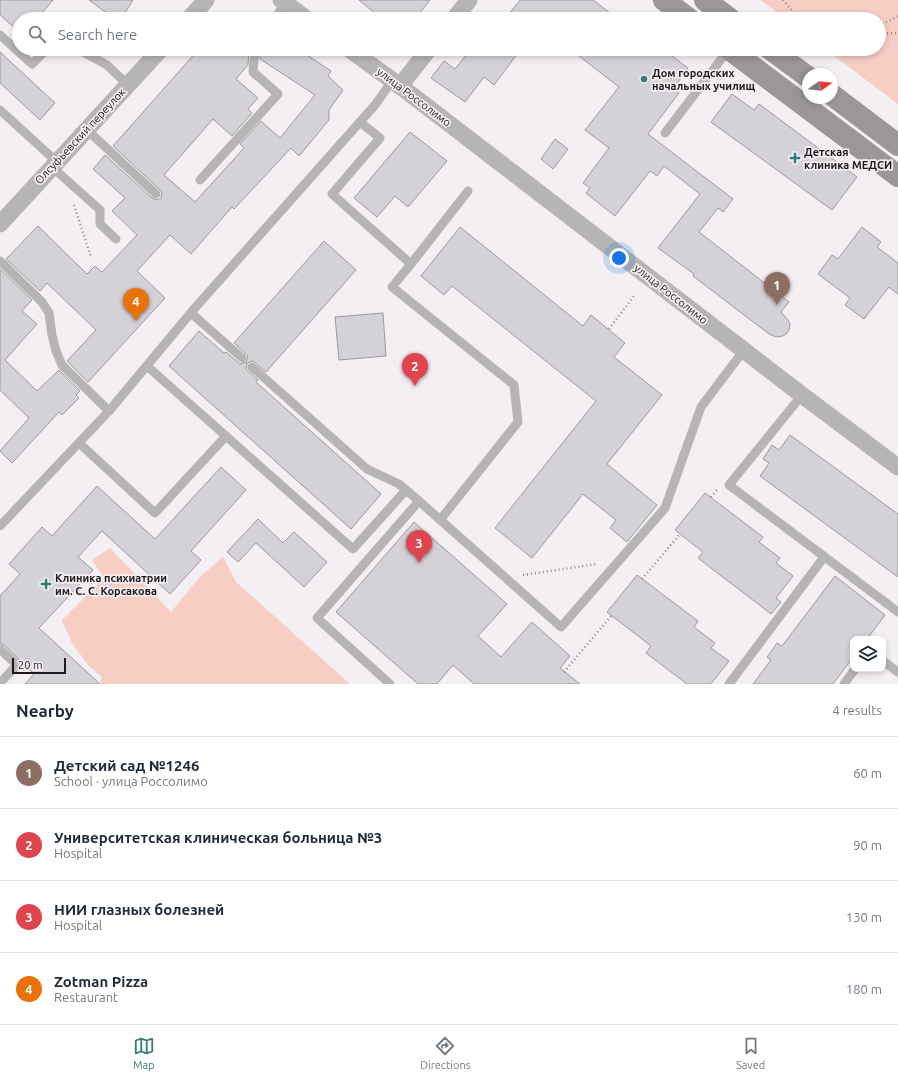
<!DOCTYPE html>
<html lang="en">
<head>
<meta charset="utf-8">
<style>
  :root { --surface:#fff; --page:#f2f2f3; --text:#1f2937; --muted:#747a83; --line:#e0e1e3; --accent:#357d78 }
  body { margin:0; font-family:Ubuntu,sans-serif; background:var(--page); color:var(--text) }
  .controls { position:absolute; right:12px; bottom:12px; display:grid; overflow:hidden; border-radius:8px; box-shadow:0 2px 6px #0003 }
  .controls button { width:36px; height:36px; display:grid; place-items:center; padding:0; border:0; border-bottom:1px solid var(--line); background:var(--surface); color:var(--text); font:20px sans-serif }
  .compass { position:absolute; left:802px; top:68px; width:36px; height:36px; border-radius:50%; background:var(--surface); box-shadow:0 2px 6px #0003; rotate:76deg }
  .scale { position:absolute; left:12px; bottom:10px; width:54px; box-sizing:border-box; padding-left:4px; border:2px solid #1c1a1c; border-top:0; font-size:11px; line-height:14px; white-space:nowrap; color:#1c1a1c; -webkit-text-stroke:3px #f4eff3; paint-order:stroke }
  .you { position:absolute; left:619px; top:258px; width:14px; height:14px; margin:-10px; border:3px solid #fff; border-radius:50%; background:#1a73e8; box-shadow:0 0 0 6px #1a73e833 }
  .badge { display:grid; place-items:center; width:26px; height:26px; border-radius:50%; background:var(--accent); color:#fff; font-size:13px; font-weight:700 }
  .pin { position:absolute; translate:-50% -33px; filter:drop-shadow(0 1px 2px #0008) }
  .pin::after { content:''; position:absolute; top:21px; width:14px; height:12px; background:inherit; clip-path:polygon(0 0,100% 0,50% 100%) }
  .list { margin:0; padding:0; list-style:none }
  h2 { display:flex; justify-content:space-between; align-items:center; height:52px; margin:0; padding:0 16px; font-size:17px }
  h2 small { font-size:13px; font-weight:400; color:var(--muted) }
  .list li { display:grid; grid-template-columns:26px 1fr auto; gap:12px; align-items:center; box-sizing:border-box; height:72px; padding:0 16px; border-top:1px solid var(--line) }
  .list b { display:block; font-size:15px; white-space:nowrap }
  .list p { margin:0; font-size:13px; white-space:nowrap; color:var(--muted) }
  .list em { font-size:13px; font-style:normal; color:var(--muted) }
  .icon { flex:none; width:22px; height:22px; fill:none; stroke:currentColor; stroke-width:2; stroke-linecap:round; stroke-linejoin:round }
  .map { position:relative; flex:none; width:898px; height:684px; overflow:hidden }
  .search { position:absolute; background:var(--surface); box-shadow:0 2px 6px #0003; left:12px; right:12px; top:12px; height:44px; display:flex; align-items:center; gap:10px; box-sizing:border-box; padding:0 14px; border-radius:22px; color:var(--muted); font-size:15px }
  .sheet { height:340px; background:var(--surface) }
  nav { display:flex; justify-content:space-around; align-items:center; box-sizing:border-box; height:56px; border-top:1px solid var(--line); background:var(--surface); font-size:11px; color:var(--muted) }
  nav a { display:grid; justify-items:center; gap:2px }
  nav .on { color:var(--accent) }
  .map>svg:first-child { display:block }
  .green { fill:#f7cdc4 }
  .building { fill:#d4d1d7; stroke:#9c9a9f }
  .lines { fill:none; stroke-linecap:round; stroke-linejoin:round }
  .path { stroke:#8e8a8d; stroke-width:2.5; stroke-dasharray:1 3; stroke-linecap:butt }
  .service { stroke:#b7b4b4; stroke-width:9 }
  .minor { stroke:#b7b4b4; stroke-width:17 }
  .secondary { stroke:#9b9697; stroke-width:22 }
  .poi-dot { fill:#357d78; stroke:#f4eff3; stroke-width:1.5 }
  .labels { text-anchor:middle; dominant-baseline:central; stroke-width:3.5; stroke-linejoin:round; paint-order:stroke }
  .poi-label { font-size:11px; font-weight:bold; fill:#1c1a1c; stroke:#f4eff3; text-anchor:start }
  .street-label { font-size:11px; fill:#1c1a1c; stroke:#f4eff3 }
</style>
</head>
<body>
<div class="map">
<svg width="898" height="684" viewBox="0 0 898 684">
  <rect width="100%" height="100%" fill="#f4eff3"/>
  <!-- green -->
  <g class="green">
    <polygon points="761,0 898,0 898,104 825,49 879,49 879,19 786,19"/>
    <polygon points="110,548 171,612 200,577 223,557 236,582 350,684 100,684 102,677 89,666 72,643 62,620 104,578 92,560"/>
  </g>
  <!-- building -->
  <g class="building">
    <polygon points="0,0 53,0 37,19 19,19 19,32 0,15"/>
    <polygon points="89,0 133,0 121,19 115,19"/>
    <polygon points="359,0 430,0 415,19 382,19"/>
    <polygon points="520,0 593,0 618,19 505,19"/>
    <polygon points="199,49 249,49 248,65 236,79 258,98 248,109 252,113 232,136 213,119 164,175 195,202 244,148 240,144 261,121 280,138 315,95 260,59 261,49 298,49 331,71 328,76 343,90 329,110 329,120 299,156 291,148 234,209 232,207 191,254 170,235 137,271 165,298 88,382 67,361 96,330 47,283 40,291 6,259 38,226 87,274 95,266 102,272 137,235 112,211 125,198 93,169 105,155 152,198 157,200 161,198 162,193 160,190 113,146"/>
    <polygon points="471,49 521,49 494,85 484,77 465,102 431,78 444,61 455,69"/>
    <polygon points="570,49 663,49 688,68 673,89 679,93 648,134 733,199 723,212 718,208 699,232 789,302 781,312 788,320 790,324 789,330 787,333 783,336 776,337 769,334 693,276 694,274 658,248 700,194 664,166 657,176 650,171 615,216 586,193 590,188 583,183 609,148 585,130 619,87"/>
    <polygon points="0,52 55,103 40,120 0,83"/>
    <polygon points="732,94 754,110 759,104 857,177 832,210 711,122"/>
    <polygon points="410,132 447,161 408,207 395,196 377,217 354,198"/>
    <polygon points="555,139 568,149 553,169 541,159"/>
    <polygon points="460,227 583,326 591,315 625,343 614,357 662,395 607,464 657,505 627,542 610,528 616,520 583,494 532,558 495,528 596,401 452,286 444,295 421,276"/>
    <polygon points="862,227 881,242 877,247 898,263 898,294 889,287 864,319 845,305 850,298 818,274 832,255 838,259"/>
    <polygon points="324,241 356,270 266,372 253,361 247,363 246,369 258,380 256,382 381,494 351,529 169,366 199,331 224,353 226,352 240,364 246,362 248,356 234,343"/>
    <polygon points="0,269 32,300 22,311 37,324 5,360 37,391 59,370 80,391 76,395 79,398 62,415 59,412 12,463 0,451 29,418 0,390"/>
    <polygon points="383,313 386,356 339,360 335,317"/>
    <polygon points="790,435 898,514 898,577 760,476 769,463 763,459 772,445 779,450"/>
    <polygon points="221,467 246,490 191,551 201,560 170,594 102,531 78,557 93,570 39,628 100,684 25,684 34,674 4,645 0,643 0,596 20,574 9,564 42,527 52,536 97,486 155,539"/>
    <polygon points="705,493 763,537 759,542 780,558 776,563 793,576 776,598 781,602 771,614 698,558 703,552 675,530"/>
    <polygon points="258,519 283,543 294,532 327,562 304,587 256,543 238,562 227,552"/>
    <polygon points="414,522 507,604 478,636 501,657 532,622 570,656 560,668 580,684 474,684 453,665 437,684 418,684 336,612"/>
    <polygon points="637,575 698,621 694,627 715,643 711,648 729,661 711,684 687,684 646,653 651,646 607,612"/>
    <polygon points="835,576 885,615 867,639 853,639 853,657 833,684 753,684 771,660 767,657 777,643 782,646"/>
  </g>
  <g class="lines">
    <!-- path -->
    <g class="path">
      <polyline points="783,0 795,14"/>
      <polyline points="791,19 795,14 802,19"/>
      <polyline points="879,26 898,16"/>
      <polyline points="879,34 898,33"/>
      <polyline points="74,205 91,257"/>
      <polyline points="609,329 634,296"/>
      <polyline points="711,497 717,490"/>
      <polyline points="523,575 597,564"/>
      <polyline points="642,579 680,534"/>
      <polyline points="564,672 612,615"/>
    </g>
    <!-- service -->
    <g class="service">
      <polyline points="274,19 286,3"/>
      <polyline points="0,35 32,64 47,49"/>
      <polyline points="78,49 107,65 128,85"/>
      <polyline points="0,110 57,162"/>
      <polyline points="360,122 380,138 332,194 411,264"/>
      <polyline points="87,130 156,194"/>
      <polyline points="665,133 729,49"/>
      <polyline points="52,167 100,210 100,224 116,239"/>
      <polyline points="200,180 278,94 253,72 255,49"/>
      <polyline points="0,261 42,302 49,313 52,335 56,351 62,365 109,411"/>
      <polyline points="191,313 242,358"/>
      <polyline points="147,366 353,549 406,490"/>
      <polyline points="252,367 367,469 399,484 419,501"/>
      <polyline points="802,395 729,485 898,612"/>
      <polyline points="79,443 155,513 226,436"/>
      <polyline points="440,520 518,422 514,385 392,287 411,264 468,191"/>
      <polyline points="0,526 109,411 194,309 375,105 392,81"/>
      <polyline points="0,649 17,665 0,683"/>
      <polyline points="883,661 898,672"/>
      <polyline points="390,684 317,618 419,501 561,627 665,508 701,407 744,350"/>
      <polyline points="729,684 824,557"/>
      <polyline points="844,684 855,669"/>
    </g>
    <!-- minor -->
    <g class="minor">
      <polyline points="281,0 307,19"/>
      <polyline points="189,19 206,0"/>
      <polyline points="454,19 469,0"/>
      <polyline points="349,49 400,86 802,395 898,467"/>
      <polyline points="400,86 429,49"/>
      <polyline points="0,224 161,49"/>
    </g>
    <!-- secondary -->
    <g class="secondary">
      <polyline points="664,0 689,19"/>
      <polyline points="705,0 730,19"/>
      <polyline points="729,49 898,176"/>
      <polyline points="770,49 808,77"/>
      <polyline points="832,95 898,145"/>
    </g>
  </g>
  <!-- markers -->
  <g class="poi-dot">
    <circle cx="644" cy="79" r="4"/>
    <path d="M793 152h4v4h4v4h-4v4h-4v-4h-4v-4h4z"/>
    <path d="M44 578h4v4h4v4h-4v4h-4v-4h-4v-4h4z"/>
  </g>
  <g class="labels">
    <!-- poi labels -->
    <g class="poi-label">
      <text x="652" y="73">Дом городских<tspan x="652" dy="13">начальных училищ</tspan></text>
      <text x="804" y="152">Детская<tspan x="804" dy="13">клиника МЕДСИ</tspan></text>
      <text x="55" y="578">Клиника психиатрии<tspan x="55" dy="13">им. С. С. Корсакова</tspan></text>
    </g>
    <!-- street labels -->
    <g class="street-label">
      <text transform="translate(414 97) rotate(37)">улица Россолимо</text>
      <text transform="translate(80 136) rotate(-47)">Олсуфьевский переулок</text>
      <text transform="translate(671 294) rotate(38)">улица Россолимо</text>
    </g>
  </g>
</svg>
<div class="controls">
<button><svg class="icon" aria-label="layers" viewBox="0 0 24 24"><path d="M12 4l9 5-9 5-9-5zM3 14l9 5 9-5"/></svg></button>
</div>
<svg class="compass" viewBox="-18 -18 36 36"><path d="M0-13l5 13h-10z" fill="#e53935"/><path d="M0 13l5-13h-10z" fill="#747a83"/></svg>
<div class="scale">20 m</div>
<div class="you"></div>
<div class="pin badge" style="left:777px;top:305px;background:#8d6e63">1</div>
<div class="pin badge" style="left:415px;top:386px;background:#e0444e">2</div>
<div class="pin badge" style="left:419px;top:563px;background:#e0444e">3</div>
<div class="pin badge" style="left:136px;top:321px;background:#e8710a">4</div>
<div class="search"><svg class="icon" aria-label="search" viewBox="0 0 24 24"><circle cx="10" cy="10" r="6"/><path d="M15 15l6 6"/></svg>Search here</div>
</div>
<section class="sheet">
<h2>Nearby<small>4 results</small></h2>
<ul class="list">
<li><span class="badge" style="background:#8d6e63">1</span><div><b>Детский сад №1246</b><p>School · улица Россолимо</p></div><em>60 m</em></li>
<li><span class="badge" style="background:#e0444e">2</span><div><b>Университетская клиническая больница №3</b><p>Hospital</p></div><em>90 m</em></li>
<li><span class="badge" style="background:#e0444e">3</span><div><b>НИИ глазных болезней</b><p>Hospital</p></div><em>130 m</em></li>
<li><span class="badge" style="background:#e8710a">4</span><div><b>Zotman Pizza</b><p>Restaurant</p></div><em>180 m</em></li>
</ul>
</section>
<nav>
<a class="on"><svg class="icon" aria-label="map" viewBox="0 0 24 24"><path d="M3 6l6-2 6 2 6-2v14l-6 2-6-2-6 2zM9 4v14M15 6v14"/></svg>Map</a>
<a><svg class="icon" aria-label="directions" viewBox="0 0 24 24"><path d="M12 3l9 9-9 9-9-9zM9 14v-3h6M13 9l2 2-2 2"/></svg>Directions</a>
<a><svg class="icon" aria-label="saved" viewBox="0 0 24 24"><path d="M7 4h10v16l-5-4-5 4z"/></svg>Saved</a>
</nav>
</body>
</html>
